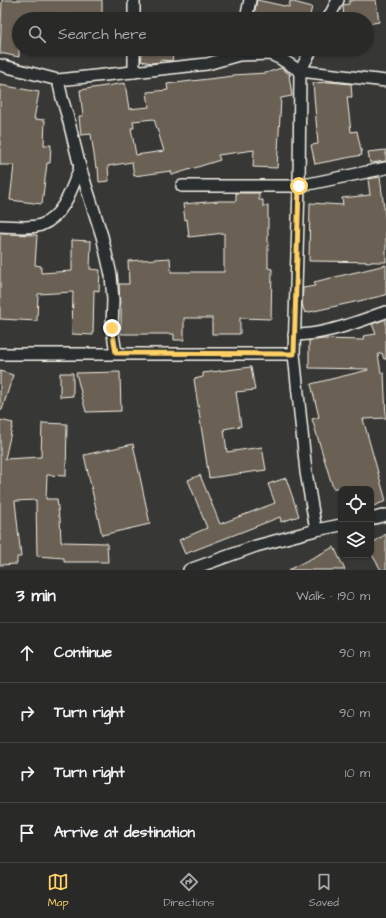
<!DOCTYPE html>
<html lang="en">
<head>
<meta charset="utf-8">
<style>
  :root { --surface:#292928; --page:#353534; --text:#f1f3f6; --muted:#a5a6a8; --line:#454545; --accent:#ffd166 }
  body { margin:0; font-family:"Architects Daughter",sans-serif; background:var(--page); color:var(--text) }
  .controls { position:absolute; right:12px; bottom:12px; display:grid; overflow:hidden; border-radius:8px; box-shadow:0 1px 3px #0004 }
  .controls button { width:36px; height:36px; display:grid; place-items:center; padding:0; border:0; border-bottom:1px solid var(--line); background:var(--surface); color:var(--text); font:20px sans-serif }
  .stop { position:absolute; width:12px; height:12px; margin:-9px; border:3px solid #ffd166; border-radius:50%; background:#fff }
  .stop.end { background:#ffd166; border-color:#fff; box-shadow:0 1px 4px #0008 }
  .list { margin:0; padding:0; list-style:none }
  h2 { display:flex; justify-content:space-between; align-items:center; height:52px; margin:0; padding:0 16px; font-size:17px }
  h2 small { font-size:13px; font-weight:400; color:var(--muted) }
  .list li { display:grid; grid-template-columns:26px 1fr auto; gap:12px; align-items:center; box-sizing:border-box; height:60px; padding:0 16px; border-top:1px solid var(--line) }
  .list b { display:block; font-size:15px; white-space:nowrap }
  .list em { font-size:13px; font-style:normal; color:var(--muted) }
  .icon { flex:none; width:22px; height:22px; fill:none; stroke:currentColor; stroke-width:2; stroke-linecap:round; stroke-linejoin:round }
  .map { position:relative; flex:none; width:386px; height:570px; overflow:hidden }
  .search { position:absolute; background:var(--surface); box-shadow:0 1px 3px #0004; left:12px; right:12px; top:12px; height:44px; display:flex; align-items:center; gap:10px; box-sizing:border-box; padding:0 14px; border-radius:22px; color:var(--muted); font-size:15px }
  .sheet { height:292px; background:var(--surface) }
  nav { display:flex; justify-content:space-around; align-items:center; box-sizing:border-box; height:56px; border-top:1px solid var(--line); background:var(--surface); font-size:11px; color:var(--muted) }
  nav a { display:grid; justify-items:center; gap:2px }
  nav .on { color:var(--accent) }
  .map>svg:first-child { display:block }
  .building { fill:#6b6052; stroke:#f4f1e8; fill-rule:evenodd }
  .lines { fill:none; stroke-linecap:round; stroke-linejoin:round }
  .street-casing { stroke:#f4f1e8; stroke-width:14 }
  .street { stroke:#2a2d2e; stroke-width:11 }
  .route { stroke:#ffd166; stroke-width:5 }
</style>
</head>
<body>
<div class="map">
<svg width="386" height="570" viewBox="0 0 386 570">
  <rect width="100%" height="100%" fill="#373735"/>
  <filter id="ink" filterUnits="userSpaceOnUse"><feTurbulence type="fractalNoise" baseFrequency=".025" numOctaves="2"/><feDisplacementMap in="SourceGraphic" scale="8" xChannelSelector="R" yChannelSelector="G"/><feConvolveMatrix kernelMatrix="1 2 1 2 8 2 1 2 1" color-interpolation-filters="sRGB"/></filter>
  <g filter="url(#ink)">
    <!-- building -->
    <g class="building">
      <polygon points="2,0 102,0 102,19 87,18 87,15 55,14 54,19 19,19 19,57 0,53"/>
      <polygon points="257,0 289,7 290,1 312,7 309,19 253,19"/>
      <polygon points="356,0 376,0 379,22 367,24 367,19 344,19 343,5 349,4 349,1"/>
      <polygon points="143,49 174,49 172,61 160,60 160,62 152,63 141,61"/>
      <path d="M281,68l10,7h-2l3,21 -11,2 -4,70 -24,-1 1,-17 -36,5 2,5 -48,15 -1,-4 -37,5 -2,-14 -24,4 1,15 -10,1 -1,-15 -2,1 -5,-34 -10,1 -2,-19h4l-3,-26 45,-7 4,26 20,-2 -2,-15 21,-2 -1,-6 66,-8v-1l33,-2zM154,119l10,32 -28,4 -5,-27h3l-1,-7z"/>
      <polygon points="330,82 351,84 352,97 347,97 351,132 357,131 362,155 315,164 311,145 318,144 313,83"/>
      <polygon points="0,85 39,92 34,119 45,120 44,145 51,145 50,163 47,163 42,204 10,200 14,165 0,165"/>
      <polygon points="386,150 386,161 370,163 368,152"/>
      <polygon points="380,177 386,224 386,262 309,261 310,203 343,205 342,198 370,195 368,179"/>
      <polygon points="236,193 259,193 259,200 263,200 263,206 268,206 268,268 272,269 271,319 240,318 240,334 212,334 212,318 184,318 184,340 174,340 174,334 121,334 121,308 120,308 119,284 129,284 128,261 170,258 171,272 224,272 224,233 189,237 187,219 185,220 183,204 219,201 236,201"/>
      <polygon points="0,234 37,235 35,265 41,266 41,273 72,271 72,240 91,241 90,269 100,270 99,291 94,290 93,335 72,334 73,292 38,294 37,321 0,319"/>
      <polygon points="386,265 386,295 305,313 302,304 303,288 315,286 314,282"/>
      <polygon points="386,319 386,359 384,359 382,353 378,354 381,373 384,373 386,418 363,419 386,501 371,507 371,489 333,488 312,419 319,417 311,384 368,370 368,369 309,368 309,341 323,339 364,340 363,336 376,334 372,324"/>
      <polygon points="251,367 255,390 236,392 241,426 224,429 227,452 262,447 266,470 209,478 194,379 203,377 203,373"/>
      <polygon points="0,371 13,375 2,410 0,410"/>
      <polygon points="120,372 121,411 86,412 76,373"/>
      <polygon points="60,373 73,373 73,396 60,397"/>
      <polygon points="0,420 13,423 5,459 41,457 42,423 67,424 66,476 47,475 46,499 57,499 59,517 60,517 61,542 107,543 108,562 64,562 64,558 37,556 36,500 15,501 21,557 17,557 17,564 0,565"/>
      <polygon points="133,444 150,524 102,535 84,455"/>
      <polygon points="200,475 220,524 275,503 268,484 286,478 299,516 281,522 280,517 185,554 179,540 207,528 188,480"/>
      <polygon points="386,534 386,570 381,570 371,553 371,544"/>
      <polygon points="334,547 345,570 288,570"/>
    </g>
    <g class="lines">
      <defs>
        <g id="street">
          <polyline points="134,0 134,19"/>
          <polyline points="246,19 250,0"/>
          <polyline points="328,19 338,0"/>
          <polyline points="134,49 134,72"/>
          <polyline points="312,49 300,71 299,186 294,354 306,472 316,530"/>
          <polyline points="0,65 58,80 207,64 239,55 270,54 281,59 300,71 386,81"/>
          <polyline points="58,80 62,98 68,118 80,167 102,236 111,275 113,300 112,328 116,353"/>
          <polyline points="182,186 299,186 386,168"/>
          <path d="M0,226c13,0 29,3 41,-1 23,-9 31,-37 39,-58"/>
          <path d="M294,335c32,0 62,-13 92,-23"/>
          <polyline points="0,354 294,354"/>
          <polyline points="371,519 386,515"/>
          <polyline points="189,570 256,546 316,530 341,525"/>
        </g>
      </defs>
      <!-- street casing -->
      <use href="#street" class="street-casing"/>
      <!-- street -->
      <use href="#street" class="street"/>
    </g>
  </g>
  <g class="lines" filter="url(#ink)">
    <!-- route -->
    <polyline class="route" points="112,328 116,353 294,354 299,186"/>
  </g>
</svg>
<div class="controls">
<button><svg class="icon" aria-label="locate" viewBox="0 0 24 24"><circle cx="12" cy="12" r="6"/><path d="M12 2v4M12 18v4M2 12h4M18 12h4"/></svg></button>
<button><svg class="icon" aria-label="layers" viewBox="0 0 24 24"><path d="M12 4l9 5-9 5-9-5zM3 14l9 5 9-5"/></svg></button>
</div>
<div class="stop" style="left:299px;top:186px"></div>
<div class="stop end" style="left:112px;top:328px"></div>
<div class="search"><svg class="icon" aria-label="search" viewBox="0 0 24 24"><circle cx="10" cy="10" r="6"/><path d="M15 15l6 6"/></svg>Search here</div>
</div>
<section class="sheet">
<h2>3 min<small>Walk · 190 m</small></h2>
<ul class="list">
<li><svg class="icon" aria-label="ahead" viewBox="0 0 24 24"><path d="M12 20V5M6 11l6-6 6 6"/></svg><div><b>Continue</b></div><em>90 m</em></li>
<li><svg class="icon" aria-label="right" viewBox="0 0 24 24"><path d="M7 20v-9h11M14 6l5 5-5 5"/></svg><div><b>Turn right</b></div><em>90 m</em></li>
<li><svg class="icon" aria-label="right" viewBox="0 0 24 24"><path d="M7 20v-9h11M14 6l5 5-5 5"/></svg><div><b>Turn right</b></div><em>10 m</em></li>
<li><svg class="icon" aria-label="arrive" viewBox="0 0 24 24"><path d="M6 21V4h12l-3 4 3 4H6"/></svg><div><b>Arrive at destination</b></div></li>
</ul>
</section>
<nav>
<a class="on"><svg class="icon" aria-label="map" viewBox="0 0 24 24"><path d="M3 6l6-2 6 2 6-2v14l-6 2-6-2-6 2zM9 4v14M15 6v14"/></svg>Map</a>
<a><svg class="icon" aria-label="directions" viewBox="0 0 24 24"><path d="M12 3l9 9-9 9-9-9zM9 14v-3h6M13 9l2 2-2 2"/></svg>Directions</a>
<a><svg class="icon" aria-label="saved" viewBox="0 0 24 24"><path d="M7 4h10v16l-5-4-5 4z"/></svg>Saved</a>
</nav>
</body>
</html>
